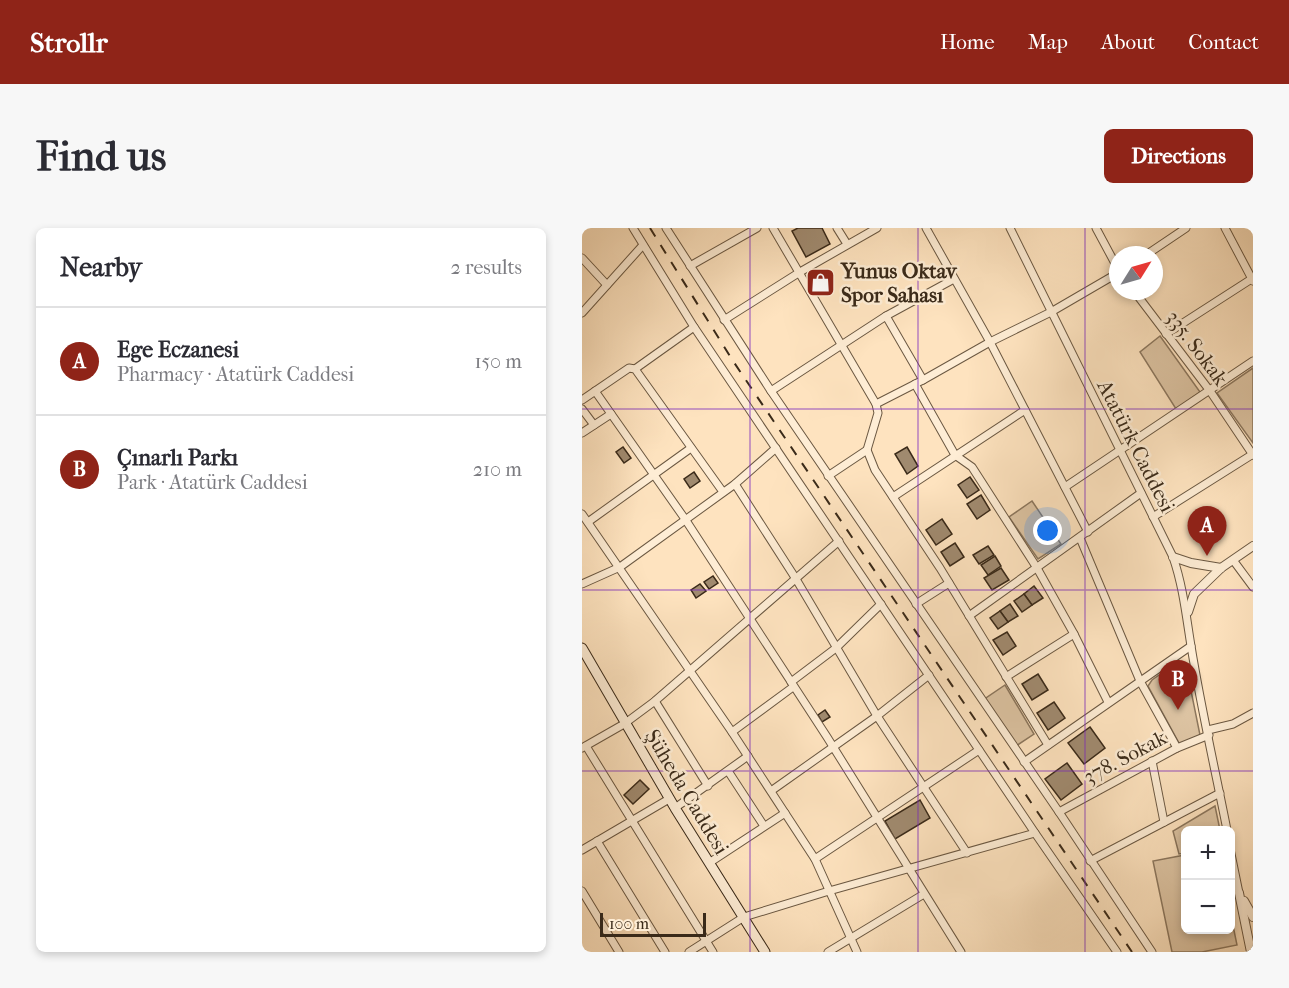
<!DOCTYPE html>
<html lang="en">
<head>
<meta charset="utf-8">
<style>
  :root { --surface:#fff; --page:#f7f7f7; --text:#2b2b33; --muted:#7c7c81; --line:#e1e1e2; --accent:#8f2418 }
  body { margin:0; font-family:"IM FELL French Canon",serif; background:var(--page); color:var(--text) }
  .controls { position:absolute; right:18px; bottom:18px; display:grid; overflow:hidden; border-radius:9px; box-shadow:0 3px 9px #0003 }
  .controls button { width:54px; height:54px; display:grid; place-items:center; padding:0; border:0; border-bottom:2px solid var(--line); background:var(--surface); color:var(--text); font:30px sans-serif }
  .compass { position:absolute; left:527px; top:18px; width:54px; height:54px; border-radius:50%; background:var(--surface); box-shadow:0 3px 9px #0003; rotate:53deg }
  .scale { position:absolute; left:18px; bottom:15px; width:106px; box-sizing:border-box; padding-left:6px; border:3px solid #3a2a19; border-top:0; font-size:16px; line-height:21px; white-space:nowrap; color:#3a2a19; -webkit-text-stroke:4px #feedd5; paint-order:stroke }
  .you { position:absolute; left:466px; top:303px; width:21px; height:21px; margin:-15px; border:4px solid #fff; border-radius:50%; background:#1a73e8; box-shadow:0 0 0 9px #1a73e833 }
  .badge { display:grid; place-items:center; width:39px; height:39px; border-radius:50%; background:var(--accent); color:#fff; font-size:20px; font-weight:700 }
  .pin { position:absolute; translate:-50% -50px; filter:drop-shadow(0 2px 3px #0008) }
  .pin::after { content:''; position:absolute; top:32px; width:21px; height:18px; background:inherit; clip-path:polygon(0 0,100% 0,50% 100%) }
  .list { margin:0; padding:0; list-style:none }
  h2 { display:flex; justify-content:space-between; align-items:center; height:78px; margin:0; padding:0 24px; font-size:26px }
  h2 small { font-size:20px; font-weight:400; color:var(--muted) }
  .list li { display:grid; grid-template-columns:39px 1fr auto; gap:18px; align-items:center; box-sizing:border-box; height:108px; padding:0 24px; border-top:2px solid var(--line) }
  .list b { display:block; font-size:22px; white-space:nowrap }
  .list p { margin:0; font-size:20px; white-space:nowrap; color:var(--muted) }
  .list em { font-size:20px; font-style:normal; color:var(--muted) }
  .map { position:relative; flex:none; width:671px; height:724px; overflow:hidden; border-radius:9px }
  header { display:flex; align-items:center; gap:36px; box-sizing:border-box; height:84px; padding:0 30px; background:var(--accent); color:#fff }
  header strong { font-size:28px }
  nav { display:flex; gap:33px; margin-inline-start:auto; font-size:21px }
  .intro { display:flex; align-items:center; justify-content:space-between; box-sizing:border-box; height:144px; padding:0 36px }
  h1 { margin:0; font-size:42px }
  .button { padding:15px 27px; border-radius:9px; background:var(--accent); color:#fff; font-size:21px; font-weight:700 }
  main { display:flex; gap:36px; padding:0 36px }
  aside { flex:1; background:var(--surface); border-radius:9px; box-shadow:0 3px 9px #0003 }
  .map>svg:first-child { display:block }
  .green { fill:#ddc4a3; stroke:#8c775e; stroke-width:1.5 }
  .building { fill:#a08a6f; stroke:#3a2a19; stroke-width:1.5 }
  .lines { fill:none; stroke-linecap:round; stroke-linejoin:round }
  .minor-casing { stroke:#6b5842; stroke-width:9 }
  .tertiary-casing { stroke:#6b5842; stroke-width:10 }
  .secondary-casing { stroke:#3a2a19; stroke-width:11 }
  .minor { stroke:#feedd5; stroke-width:7 }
  .tertiary { stroke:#feedd5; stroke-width:8 }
  .secondary { stroke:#feedd5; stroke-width:9 }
  .rail { stroke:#3a2a19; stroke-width:2; stroke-dasharray:10 10; stroke-linecap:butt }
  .grid { fill:none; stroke:#7b2cbf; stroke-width:1.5; stroke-opacity:0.55 }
  .labels { text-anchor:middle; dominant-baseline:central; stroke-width:5; stroke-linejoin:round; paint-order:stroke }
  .poi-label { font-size:21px; font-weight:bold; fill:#3a2a19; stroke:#feedd5; text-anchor:start }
  .street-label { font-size:21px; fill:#3a2a19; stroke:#feedd5 }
</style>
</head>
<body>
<header>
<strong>Strollr</strong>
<nav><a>Home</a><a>Map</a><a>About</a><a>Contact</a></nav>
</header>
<div class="intro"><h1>Find us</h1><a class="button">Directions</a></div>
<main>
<aside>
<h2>Nearby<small>2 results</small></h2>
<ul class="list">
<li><span class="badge">A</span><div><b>Ege Eczanesi</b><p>Pharmacy · Atatürk Caddesi</p></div><em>150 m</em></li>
<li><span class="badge">B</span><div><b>Çınarlı Parkı</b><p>Park · Atatürk Caddesi</p></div><em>210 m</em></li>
</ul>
</aside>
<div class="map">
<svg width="671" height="724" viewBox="0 0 671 724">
  <rect width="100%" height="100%" fill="#fee3bf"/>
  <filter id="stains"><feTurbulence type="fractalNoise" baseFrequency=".00333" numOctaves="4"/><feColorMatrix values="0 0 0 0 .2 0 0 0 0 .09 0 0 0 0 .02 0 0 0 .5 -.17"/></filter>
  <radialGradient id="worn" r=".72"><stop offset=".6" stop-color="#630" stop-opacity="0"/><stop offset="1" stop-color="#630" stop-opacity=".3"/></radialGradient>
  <!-- green -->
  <g class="green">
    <polygon points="578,108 618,164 594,181 558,124"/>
    <polygon points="671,140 671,215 635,165"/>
    <polygon points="450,273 479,316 456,331 427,289"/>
    <polygon points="597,433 604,438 618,507 599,516 597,515 566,458 570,452"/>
    <polygon points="423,457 452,506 434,518 401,472"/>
    <polygon points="633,578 638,602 604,602 603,625 597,626 591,603"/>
    <polygon points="603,627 604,702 648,702 649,688 655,717 620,724 590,724 571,633"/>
  </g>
  <!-- building -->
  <g class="building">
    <polygon points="216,0 240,0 248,16 224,29 210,3"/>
    <polygon points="41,219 49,230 42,235 34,224"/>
    <polygon points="325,219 336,238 325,246 313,226"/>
    <polygon points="112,244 118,253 108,260 102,251"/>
    <polygon points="388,249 397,262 385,270 376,257"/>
    <polygon points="399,267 408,282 395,291 385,276"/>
    <polygon points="360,291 370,306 354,317 344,302"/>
    <polygon points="373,315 382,329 368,338 359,324"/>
    <polygon points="406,318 412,327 397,336 391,327"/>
    <polygon points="413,328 419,338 406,347 399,337"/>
    <polygon points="419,340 427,352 410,362 402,350"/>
    <polygon points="131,348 136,355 127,361 122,354"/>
    <polygon points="118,356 124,363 114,370 109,362"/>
    <polygon points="452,358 461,370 450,377 442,366"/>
    <polygon points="442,366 450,377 440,384 432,373"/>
    <polygon points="428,376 436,388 426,394 418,383"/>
    <polygon points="418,383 426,394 416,401 408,390"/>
    <polygon points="425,404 434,418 421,427 411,412"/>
    <polygon points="456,446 466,462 450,472 440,456"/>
    <polygon points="472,474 483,490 466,502 455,485"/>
    <polygon points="243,482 248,489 240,494 236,487"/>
    <polygon points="508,499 523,520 502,536 486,515"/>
    <polygon points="485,535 500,556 479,572 463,551"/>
    <polygon points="58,552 67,561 51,576 42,567"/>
    <polygon points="338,572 348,590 313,611 303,593"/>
  </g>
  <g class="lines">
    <defs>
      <g id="minor">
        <polyline points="51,0 112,99 453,605 535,724"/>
        <polyline points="84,0 189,163 477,584 570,724"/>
        <polyline points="191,0 294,176 296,185 285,222 293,242 358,340 466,517"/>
        <polyline points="255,0 265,16"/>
        <polyline points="344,0 408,114 506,304"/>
        <path d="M428,0l163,329c10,29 13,58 18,89 10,62 24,123 36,184"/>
        <polyline points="514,0 536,41"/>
        <polyline points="643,0 671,53"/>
        <polyline points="564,27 604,0"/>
        <polyline points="0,30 25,57"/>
        <polyline points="108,38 175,0"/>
        <polyline points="552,63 628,163 671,227"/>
        <polyline points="0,85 61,17"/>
        <polyline points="304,88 341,152"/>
        <polyline points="142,92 218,44 295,0"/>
        <polyline points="584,106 671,50"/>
        <polyline points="53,141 112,99"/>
        <polyline points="333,156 373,227 390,239 455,340 492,406 526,474"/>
        <polyline points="13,163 103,291 245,509 379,724"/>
        <polyline points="189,163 304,88 372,51"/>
        <polyline points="0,172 47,140 53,141 141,264"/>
        <polyline points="294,176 341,152 408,114 469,84 536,45"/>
        <polyline points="0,181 12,197"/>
        <polyline points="0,205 29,186"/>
        <polyline points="246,248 285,222"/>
        <polyline points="153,256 214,351 295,488 385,625"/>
        <polyline points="483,259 671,133"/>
        <polyline points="311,269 443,182"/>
        <polyline points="0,286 150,504 233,631 275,724"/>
        <polyline points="571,289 671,226"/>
        <polyline points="6,294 109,220"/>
        <polyline points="498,310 558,453 595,520"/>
        <polyline points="651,332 671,359"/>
        <polyline points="0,356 38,339 153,256 194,220"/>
        <polyline points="334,376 367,355"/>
        <polyline points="387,388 559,265"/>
        <polyline points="424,449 492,406"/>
        <polyline points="209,454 254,420 299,376"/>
        <polyline points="73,473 126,558"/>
        <polyline points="626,502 651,496 671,485"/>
        <polyline points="150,504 211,459"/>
        <polyline points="4,518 131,724"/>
        <polyline points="0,520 42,496 73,473 257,313"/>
        <polyline points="570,533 582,594"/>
        <polyline points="442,534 609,418"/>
        <polyline points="146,543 182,598"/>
        <polyline points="189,563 295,488 347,447"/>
        <polyline points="93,580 166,528"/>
        <polyline points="477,584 595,520 627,507"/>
        <polyline points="15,613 83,724"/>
        <polyline points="648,621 657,665"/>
        <polyline points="0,622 87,571"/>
        <polyline points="233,631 397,522"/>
        <polyline points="508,633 638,565"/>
        <polyline points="127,635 203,585"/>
        <polyline points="0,663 37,724"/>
        <polyline points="107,724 162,689 247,663 453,605"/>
        <polyline points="246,724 342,666"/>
      </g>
      <g id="tertiary">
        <polyline points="591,329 609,335 639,340"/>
        <polyline points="606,384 612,366 639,340 671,318"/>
        <polyline points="657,665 669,724"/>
        <polyline points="662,673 671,689"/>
      </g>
      <g id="secondary">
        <polyline points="0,420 93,580 183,724"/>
        <polyline points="671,724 671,723"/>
      </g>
    </defs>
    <!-- minor casing -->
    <use href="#minor" class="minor-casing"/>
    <!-- tertiary casing -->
    <use href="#tertiary" class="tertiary-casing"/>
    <!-- secondary casing -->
    <use href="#secondary" class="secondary-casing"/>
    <!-- minor -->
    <use href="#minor" class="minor"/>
    <!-- tertiary -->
    <use href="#tertiary" class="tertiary"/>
    <!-- secondary -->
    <use href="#secondary" class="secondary"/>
    <!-- rail -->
    <polyline class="rail" points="68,0 151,133 550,724"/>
  </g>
  <!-- grid -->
  <path class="grid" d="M168,0v724M336,0v724M503,0v724M0,181h671M0,362h671M0,543h671"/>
  <!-- icons -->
  <defs>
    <symbol id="shop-square" viewBox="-11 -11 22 22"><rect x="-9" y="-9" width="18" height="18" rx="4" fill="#8f2418" stroke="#feedd5"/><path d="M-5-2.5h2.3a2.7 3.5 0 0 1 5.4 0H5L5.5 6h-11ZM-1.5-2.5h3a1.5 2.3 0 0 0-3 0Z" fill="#fff"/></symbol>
  </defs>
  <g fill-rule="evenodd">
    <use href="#shop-square" x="222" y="38" width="33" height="33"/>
  </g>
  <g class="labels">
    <!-- poi labels -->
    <g class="poi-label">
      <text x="259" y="43">Yunus Oktav<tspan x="259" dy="24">Spor Sahası</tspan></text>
    </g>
    <!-- street labels -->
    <g class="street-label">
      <text transform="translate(615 120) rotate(53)">335. Sokak</text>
      <text transform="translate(554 218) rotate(63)">Atatürk Caddesi</text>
      <text transform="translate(543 529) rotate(-28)">378. Sokak</text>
      <text transform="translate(105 564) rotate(59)">Şüheda Caddesi</text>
    </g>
  </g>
  <rect width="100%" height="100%" filter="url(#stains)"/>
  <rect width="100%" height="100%" fill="url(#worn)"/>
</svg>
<div class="controls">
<button>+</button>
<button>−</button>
</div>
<svg class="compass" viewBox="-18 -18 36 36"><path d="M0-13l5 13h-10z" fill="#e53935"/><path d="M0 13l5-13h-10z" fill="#7c7c81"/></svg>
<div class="scale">100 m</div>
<div class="you"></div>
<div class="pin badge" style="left:625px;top:328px">A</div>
<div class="pin badge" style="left:596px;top:482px">B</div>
</div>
</main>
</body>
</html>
